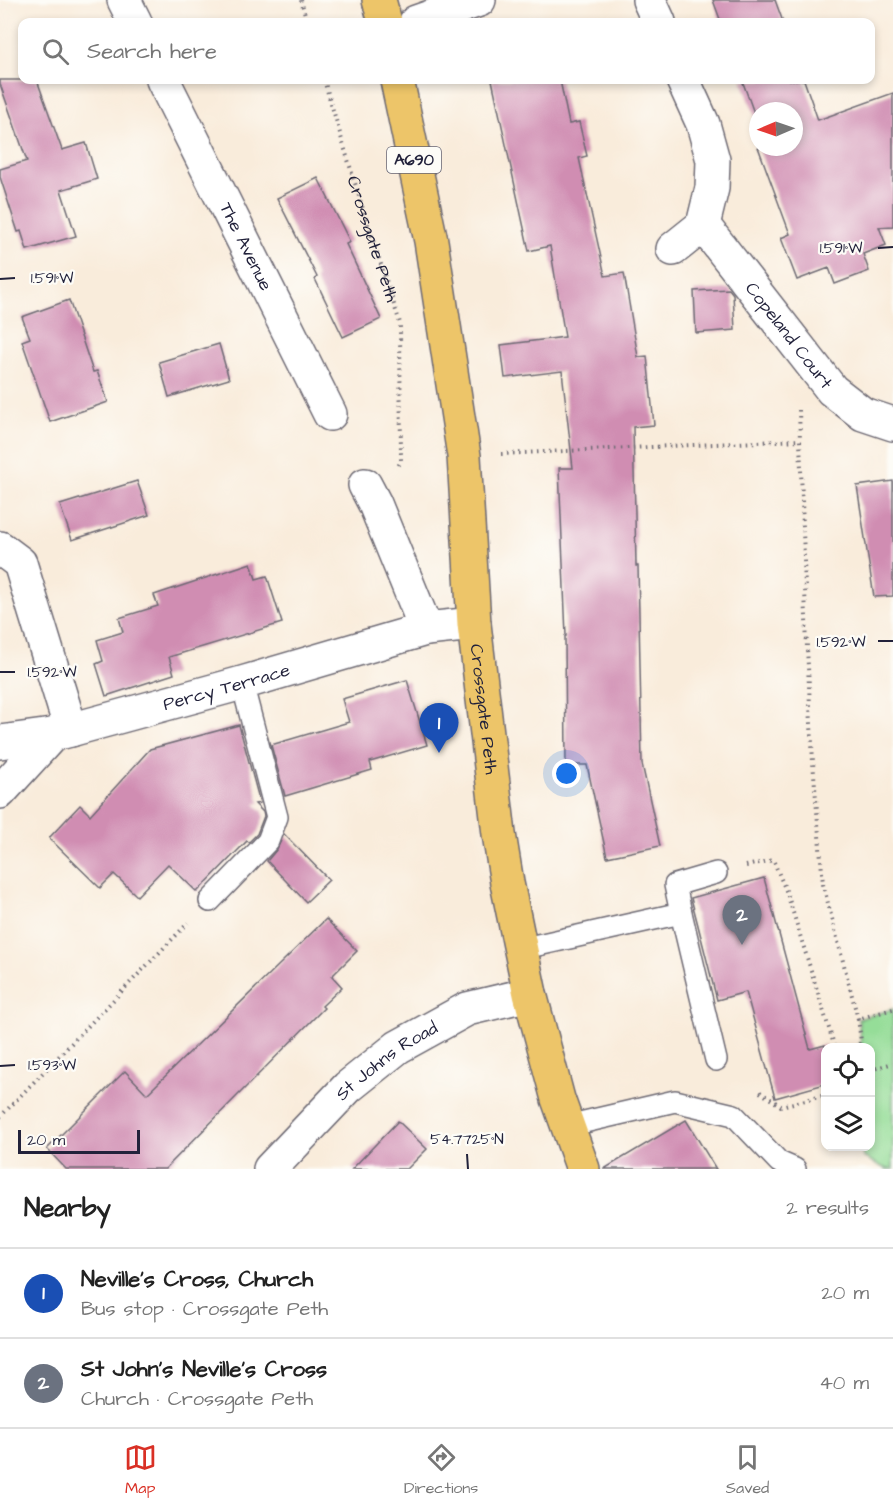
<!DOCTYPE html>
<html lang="en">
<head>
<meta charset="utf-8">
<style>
  :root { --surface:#fff; --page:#f2f2f2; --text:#222; --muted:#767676; --line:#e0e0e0; --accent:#d93025 }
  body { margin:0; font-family:"Architects Daughter",sans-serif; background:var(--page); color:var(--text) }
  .controls { position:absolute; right:18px; bottom:18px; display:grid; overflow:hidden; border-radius:12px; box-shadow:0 3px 9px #0003 }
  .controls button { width:54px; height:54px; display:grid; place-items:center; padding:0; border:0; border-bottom:2px solid var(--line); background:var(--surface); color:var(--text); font:30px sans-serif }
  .compass { position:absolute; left:749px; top:102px; width:54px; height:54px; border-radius:50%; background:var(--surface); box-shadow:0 3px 9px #0003; rotate:268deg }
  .scale { position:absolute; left:18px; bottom:15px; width:122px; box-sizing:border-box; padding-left:6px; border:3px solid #22223b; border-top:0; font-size:16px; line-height:21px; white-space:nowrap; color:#22223b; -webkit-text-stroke:4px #fdfcf7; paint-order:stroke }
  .you { position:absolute; left:567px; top:774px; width:21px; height:21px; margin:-15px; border:4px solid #fff; border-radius:50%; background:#1a73e8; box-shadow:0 0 0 9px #1a73e833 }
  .badge { display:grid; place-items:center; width:39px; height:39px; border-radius:50%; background:var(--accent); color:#fff; font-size:20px; font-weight:700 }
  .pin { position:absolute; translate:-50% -50px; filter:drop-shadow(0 2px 3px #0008) }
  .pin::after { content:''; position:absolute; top:32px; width:21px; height:18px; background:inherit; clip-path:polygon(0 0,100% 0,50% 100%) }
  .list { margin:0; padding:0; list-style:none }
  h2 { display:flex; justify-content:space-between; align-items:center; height:78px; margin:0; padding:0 24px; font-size:26px }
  h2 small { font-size:20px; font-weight:400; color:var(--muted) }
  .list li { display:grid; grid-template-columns:39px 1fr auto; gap:18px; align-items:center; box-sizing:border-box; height:90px; padding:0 24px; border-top:2px solid var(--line) }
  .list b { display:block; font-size:22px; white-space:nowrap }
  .list p { margin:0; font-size:20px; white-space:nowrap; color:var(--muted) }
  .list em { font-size:20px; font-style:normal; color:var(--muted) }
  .icon { flex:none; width:33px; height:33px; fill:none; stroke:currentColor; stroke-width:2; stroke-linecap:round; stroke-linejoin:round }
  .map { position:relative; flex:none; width:893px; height:1169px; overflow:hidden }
  .search { position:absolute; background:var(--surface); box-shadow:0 3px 9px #0003; left:18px; right:18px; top:18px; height:66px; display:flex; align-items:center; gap:15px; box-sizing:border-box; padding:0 21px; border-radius:12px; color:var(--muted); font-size:22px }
  .sheet { height:258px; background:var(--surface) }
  nav { display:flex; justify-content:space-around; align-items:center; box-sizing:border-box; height:84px; border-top:2px solid var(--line); background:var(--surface); font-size:16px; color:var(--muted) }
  nav a { display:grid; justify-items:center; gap:3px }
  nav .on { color:var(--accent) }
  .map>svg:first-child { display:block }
  .green { fill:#95dd98; stroke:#5c806a; stroke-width:1.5 }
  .building { fill:#d08db2 }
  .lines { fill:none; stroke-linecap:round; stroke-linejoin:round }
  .service-casing { stroke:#6d6973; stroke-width:24 }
  .minor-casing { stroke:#6d6973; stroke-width:36 }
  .trunk-casing { stroke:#6d6973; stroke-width:36 }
  .path { stroke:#6d6973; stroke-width:4; stroke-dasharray:1.5 4.5; stroke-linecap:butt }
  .service { stroke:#fff; stroke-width:21 }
  .minor { stroke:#fff; stroke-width:33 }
  .trunk { stroke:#edc569; stroke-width:33 }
  .ticks { fill:none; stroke:#22223b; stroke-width:2 }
  .labels { text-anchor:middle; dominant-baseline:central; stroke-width:4.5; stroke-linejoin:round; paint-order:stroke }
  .shield { fill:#fdfcf7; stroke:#646373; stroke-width:1.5 }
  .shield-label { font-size:16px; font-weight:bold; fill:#22223b }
  .street-label { font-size:18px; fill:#22223b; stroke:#fdfcf7 }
  .ticks-label { font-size:15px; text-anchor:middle; fill:#22223b; stroke:#fdfcf7; stroke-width:4.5; stroke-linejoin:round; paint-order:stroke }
</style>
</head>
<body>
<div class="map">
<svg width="893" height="1169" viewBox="0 0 893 1169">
  <rect width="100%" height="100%" fill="#fdfcf7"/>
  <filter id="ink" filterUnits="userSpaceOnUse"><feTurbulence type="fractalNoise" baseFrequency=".0167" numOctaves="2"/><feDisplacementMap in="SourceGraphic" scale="12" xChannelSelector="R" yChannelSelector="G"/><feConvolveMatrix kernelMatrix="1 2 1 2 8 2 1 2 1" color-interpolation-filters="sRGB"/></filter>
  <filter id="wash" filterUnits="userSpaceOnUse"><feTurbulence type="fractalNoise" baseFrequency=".008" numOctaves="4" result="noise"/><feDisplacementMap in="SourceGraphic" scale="24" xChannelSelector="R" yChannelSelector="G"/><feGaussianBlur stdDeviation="1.35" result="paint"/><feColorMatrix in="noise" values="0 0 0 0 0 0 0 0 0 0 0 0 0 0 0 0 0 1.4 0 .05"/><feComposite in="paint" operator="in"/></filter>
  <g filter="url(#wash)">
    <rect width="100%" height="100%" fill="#f9ecdb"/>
    <!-- green -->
    <polygon class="green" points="893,1009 893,1169 886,1169 863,1157 861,1147 870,1146 870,1048 858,1047 861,1041 858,1019"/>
    <g id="blocks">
      <!-- building -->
      <g class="building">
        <polygon points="713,0 775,0 783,22 721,22"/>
        <polygon points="0,80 37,80 62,150 86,143 97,179 61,190 76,236 27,250 21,231 18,232 0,177 0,169 27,161 0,84"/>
        <polygon points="492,80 560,80 569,124 579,122 587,156 579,158 605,276 624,273 638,357 647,356 654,425 633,427 635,514 636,566 638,566 642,764 660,846 607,857 587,765 566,765 565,636 566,636 559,468 573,468 562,371 505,378 501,345 565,337 550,246 529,251"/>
        <polygon points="742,80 804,80 818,120 893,93 893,226 879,227 886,245 863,254 869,271 835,284 829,268 797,280 781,238 790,234 758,147 794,147 794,111 758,111 758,124"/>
        <polygon points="318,178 350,242 346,244 381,319 343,337 315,279 317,277 277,198"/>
        <polygon points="729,289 733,294 735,330 696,333 694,291"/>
        <polygon points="69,300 93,372 97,371 108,402 50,422 22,341 30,338 22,317"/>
        <polygon points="219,344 229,379 169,397 159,362"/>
        <polygon points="137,481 149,515 72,540 60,505"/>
        <polygon points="893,481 893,596 874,597 857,486"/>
        <polygon points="251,563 256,579 267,576 282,623 169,657 174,674 106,696 96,664 103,661 97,640 123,632 119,618 158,606 154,595"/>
        <polygon points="407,680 427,745 370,762 372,770 285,796 271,745 349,722 342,699"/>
        <polygon points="239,725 260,803 255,804 263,812 264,816 257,834 249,842 247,841 197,892 168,864 137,896 114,874 100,888 49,838 80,805 90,815 150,749"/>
        <polygon points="284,834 329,880 306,902 267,861 277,849"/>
        <polygon points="764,878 810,1049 825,1045 825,1084 775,1098 746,992 717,1000 691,898"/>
        <polygon points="326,919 357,951 332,976 342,987 322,1006 324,1008 165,1169 66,1169 47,1149 125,1071 147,1094"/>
        <polygon points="686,1120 716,1169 604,1169"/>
        <polygon points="398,1121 427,1149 407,1169 352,1169"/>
      </g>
    </g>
  </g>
  <g filter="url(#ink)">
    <use href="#blocks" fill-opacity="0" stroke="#6d6973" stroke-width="1.5"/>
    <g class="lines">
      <defs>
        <g id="service">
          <polyline points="210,901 268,841 277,817 242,683"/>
          <polyline points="681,913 716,1060"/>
          <polyline points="520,949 681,913 675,885 716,873"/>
          <polyline points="567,1126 675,1101 734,1115 779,1162 795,1169"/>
        </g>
        <g id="minor">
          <polyline points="124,0 135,22"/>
          <polyline points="649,0 659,22"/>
          <polyline points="416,22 479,0"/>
          <path id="s2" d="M163,80l167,334"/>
          <path id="s3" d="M703,225l129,165 31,24 30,10"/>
          <polyline points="673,249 703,225 712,188 713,160 703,124 683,80"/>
          <polyline points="365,485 375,504 426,629"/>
          <polyline points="0,548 20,563 71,730"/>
          <polyline points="0,742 52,735"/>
          <path id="s4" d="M0,792l52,-57 190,-52 184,-54 48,-5"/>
          <path id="s5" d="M270,1169l78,-82 50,-40 69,-38 63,-15"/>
        </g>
        <g id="trunk">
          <polyline points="379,0 385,22"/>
          <path id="s6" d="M397,80l34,161 33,215 10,168 25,210 8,49 23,111 28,105 25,70"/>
        </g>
      </defs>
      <!-- service casing -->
      <use href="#service" class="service-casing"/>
      <!-- minor casing -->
      <use href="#minor" class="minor-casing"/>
      <!-- trunk casing -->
      <use href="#trunk" class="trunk-casing"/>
      <!-- path -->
      <g class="path">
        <polyline points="301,0 307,22"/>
        <path id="s1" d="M324,80l37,123 39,120 1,138 -4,7"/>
        <polyline points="799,410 800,440"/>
        <polyline points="501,454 800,440 807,648 813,762 823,884 858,1019 893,1009"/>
        <polyline points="746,866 773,860 787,893 835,1048"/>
        <polyline points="858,1019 861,1041 858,1048"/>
        <polyline points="870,1070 893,1063"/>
        <polyline points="760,1092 781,1106 826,1095"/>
        <polyline points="0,1117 188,923"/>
      </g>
      <!-- service -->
      <use href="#service" class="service"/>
      <!-- minor -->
      <use href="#minor" class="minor"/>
      <!-- trunk -->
      <use href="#trunk" class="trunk"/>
    </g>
  </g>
  <!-- ticks -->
  <path class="ticks" d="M878,248l15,-1M0,279l15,-1M878,641h15M0,672h15M0,1066l15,-1M467,1154l1,15"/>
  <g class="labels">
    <!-- shield labels -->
    <rect class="shield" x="387" y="147" width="54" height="26" rx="4.5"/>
    <g class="shield-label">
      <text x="414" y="160">A690</text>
    </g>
    <!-- street labels -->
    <g class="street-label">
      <text stroke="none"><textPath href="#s1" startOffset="166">Crossgate Peth</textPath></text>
      <text stroke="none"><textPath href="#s2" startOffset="186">The Avenue</textPath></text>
      <text stroke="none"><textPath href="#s3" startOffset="140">Copeland Court</textPath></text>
      <text stroke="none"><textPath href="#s4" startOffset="258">Percy Terrace</textPath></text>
      <text stroke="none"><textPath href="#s6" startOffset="636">Crossgate Peth</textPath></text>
      <text stroke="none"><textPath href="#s5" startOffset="160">St Johns Road</textPath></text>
    </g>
  </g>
  <g class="ticks-label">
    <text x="841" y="253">1.591°W</text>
    <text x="52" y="283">1.591°W</text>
    <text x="841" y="647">1.592°W</text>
    <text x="52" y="677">1.592°W</text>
    <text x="52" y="1070">1.593°W</text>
    <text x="467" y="1144">54.7725°N</text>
  </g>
</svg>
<div class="controls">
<button><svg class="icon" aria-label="locate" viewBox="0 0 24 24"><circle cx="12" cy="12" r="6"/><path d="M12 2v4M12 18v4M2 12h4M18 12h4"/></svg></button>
<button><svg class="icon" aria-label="layers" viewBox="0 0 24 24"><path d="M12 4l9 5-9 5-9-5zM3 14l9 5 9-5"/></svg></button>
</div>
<svg class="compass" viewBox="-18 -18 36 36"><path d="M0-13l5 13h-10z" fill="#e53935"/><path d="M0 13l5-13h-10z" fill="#767676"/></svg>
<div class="scale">20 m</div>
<div class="you"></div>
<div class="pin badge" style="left:439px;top:753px;background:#1a4fb4">1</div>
<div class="pin badge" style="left:742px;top:945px;background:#6b7280">2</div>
<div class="search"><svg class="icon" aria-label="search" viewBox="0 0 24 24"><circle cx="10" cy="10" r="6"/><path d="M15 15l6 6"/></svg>Search here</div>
</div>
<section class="sheet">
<h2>Nearby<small>2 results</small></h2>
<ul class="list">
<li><span class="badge" style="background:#1a4fb4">1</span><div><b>Neville's Cross, Church</b><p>Bus stop · Crossgate Peth</p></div><em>20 m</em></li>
<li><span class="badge" style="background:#6b7280">2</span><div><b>St John's Neville's Cross</b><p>Church · Crossgate Peth</p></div><em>40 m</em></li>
</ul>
</section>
<nav>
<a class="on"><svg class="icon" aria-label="map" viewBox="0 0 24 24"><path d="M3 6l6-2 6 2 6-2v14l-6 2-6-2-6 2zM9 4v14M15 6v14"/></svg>Map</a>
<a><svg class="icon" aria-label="directions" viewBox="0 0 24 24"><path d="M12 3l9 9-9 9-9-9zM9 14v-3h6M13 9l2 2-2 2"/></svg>Directions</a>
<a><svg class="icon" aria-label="saved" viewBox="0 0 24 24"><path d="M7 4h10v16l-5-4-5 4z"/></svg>Saved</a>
</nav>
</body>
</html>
